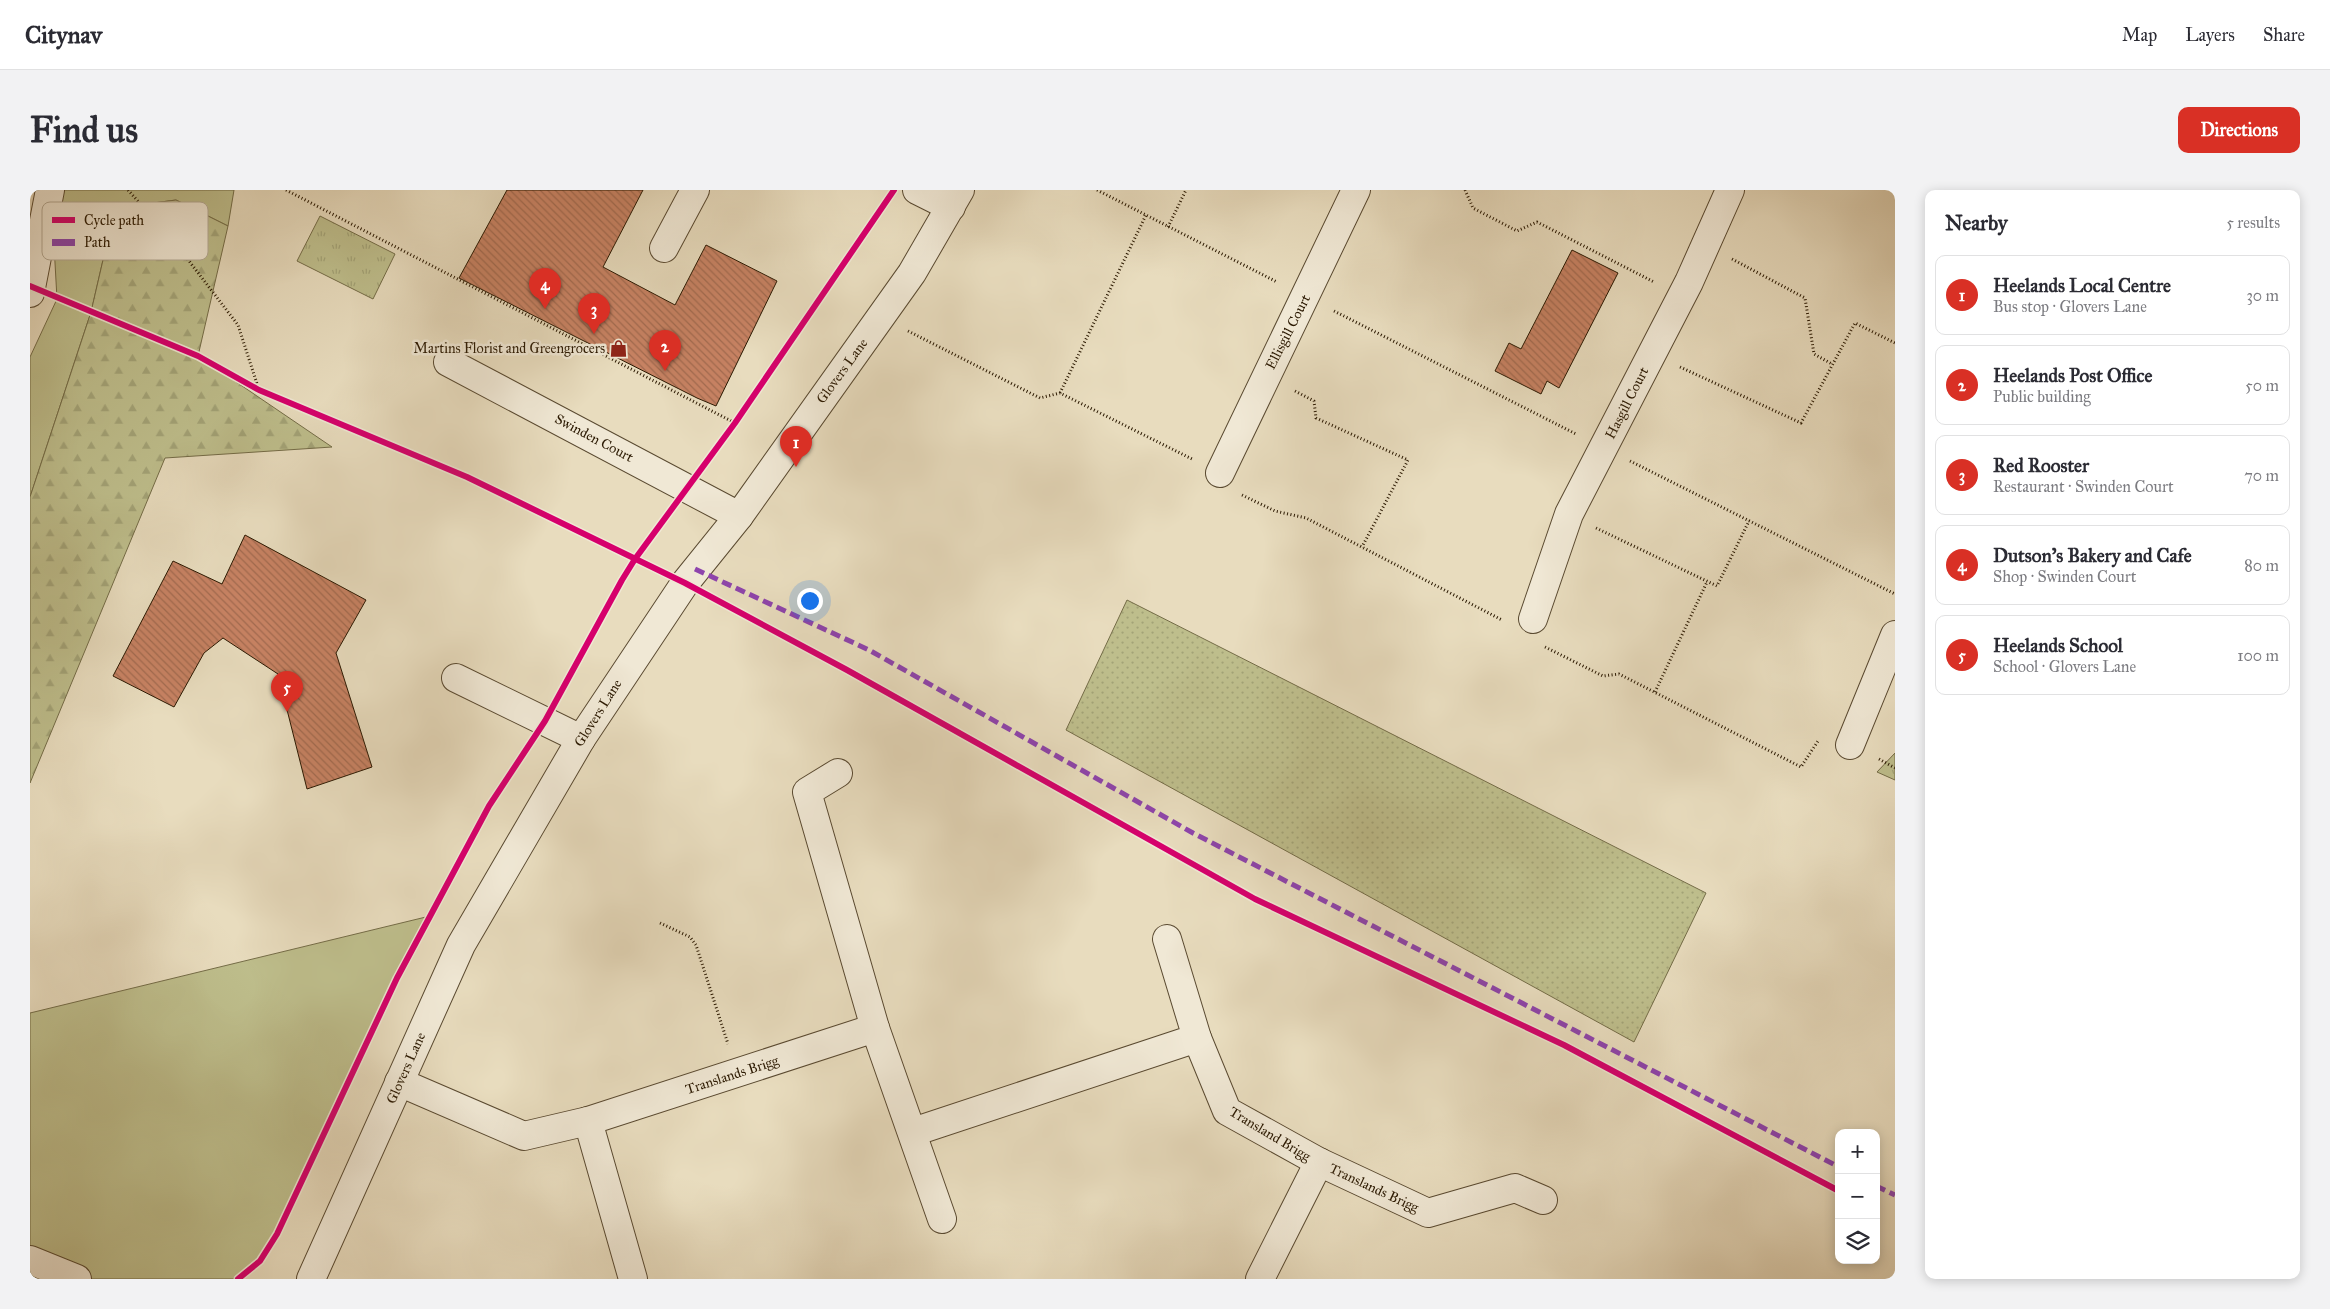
<!DOCTYPE html>
<html lang="en">
<head>
<meta charset="utf-8">
<style>
  :root { --surface:#fff; --page:#f2f2f3; --text:#2b2b33; --muted:#7c7c81; --line:#e1e1e2; --accent:#d93025 }
  body { margin:0; font-family:"IM FELL Great Primer",serif; background:var(--page); color:var(--text) }
  .controls { position:absolute; right:15px; bottom:15px; display:grid; overflow:hidden; border-radius:10px; box-shadow:0 2px 12px #0003 }
  .controls button { width:45px; height:45px; display:grid; place-items:center; padding:0; border:0; border-bottom:1px solid var(--line); background:var(--surface); color:var(--text); font:25px sans-serif }
  .you { position:absolute; left:779px; top:410px; width:18px; height:18px; margin:-12px; border:4px solid #fff; border-radius:50%; background:#1a73e8; box-shadow:0 0 0 8px #1a73e833 }
  .badge { display:grid; place-items:center; width:32px; height:32px; border-radius:50%; background:var(--accent); color:#fff; font-size:16px; font-weight:700 }
  .pin { position:absolute; translate:-50% -41px; filter:drop-shadow(0 1px 2px #0008) }
  .pin::after { content:''; position:absolute; top:26px; width:18px; height:15px; background:inherit; clip-path:polygon(0 0,100% 0,50% 100%) }
  .list { margin:0; padding:0; list-style:none }
  h2 { display:flex; justify-content:space-between; align-items:center; height:65px; margin:0; padding:0 20px; font-size:21px }
  h2 small { font-size:16px; font-weight:400; color:var(--muted) }
  .list li { display:grid; grid-template-columns:32px 1fr auto; gap:15px; align-items:center; box-sizing:border-box; height:80px; margin:0 10px 10px; padding:0 10px; border:1px solid var(--line); border-radius:10px }
  .list b { display:block; font-size:19px; white-space:nowrap }
  .list p { margin:0; font-size:16px; white-space:nowrap; color:var(--muted) }
  .list em { font-size:16px; font-style:normal; color:var(--muted) }
  .icon { flex:none; width:28px; height:28px; fill:none; stroke:currentColor; stroke-width:2; stroke-linecap:round; stroke-linejoin:round }
  .map { position:relative; flex:none; width:1865px; height:1089px; overflow:hidden; border-radius:10px }
  header { display:flex; align-items:center; gap:30px; box-sizing:border-box; height:70px; padding:0 25px; background:var(--surface); border-bottom:1px solid var(--line) }
  header strong { font-size:24px }
  nav { display:flex; gap:28px; margin-inline-start:auto; font-size:18px }
  .intro { display:flex; align-items:center; justify-content:space-between; box-sizing:border-box; height:120px; padding:0 30px }
  h1 { margin:0; font-size:35px }
  .button { padding:12px 22px; border-radius:10px; background:var(--accent); color:#fff; font-size:18px; font-weight:700 }
  main { display:flex; gap:30px; padding:0 30px }
  aside { flex:1; background:var(--surface); border-radius:10px; box-shadow:0 2px 12px #0003 }
  .map>svg:first-child { display:block }
  .grass { fill:#bebe8c; stroke:#746c47 }
  .forest { fill:url(#forest-firs); stroke:#746c47 }
  .park { fill:url(#park-tufts); stroke:#746c47 }
  .garden { fill:url(#garden-dots); stroke:#746c47 }
  .building { fill:url(#building-back-hatch); stroke:#2b1902 }
  .lines { fill:none; stroke-linecap:round; stroke-linejoin:round }
  .minor-casing { stroke:#5a4a31; stroke-width:30 }
  .path { stroke:#2b1902; stroke-width:3; stroke-dasharray:1 2.5; stroke-linecap:butt }
  .minor { stroke:#f0e8d5; stroke-width:28 }
  .quiet { stroke:#8e44ad; stroke-width:5; stroke-dasharray:10 5; stroke-linecap:butt }
  .cycleway-casing { stroke:#f0e8d5; stroke-width:9 }
  .cycleway { stroke:#d6006c; stroke-width:6 }
  .labels { text-anchor:middle; dominant-baseline:central; stroke-width:5; stroke-linejoin:round; paint-order:stroke }
  .street-label { font-size:14px; fill:#2b1902; stroke:#f0e8d5 }
  .poi-label { font-size:14px; fill:#2b1902; stroke:#f0e8d5; text-anchor:end }
  .key { fill:#f0e8d5; stroke:#b5aa96; stroke-width:1 }
  .key-label { font-size:14px; fill:#2b1902 }
</style>
</head>
<body>
<header>
<strong>Citynav</strong>
<nav><a>Map</a><a>Layers</a><a>Share</a></nav>
</header>
<div class="intro"><h1>Find us</h1><a class="button">Directions</a></div>
<main>
<div class="map">
<svg width="1865" height="1089" viewBox="0 0 1865 1089">
  <defs>
    <pattern id="forest-firs" width="22" height="20" patternUnits="userSpaceOnUse" patternTransform="scale(1.25)"><rect width="22" height="20" fill="#bebe8c"/><path d="M5 1l3.5 6h-7zM16 11l3.5 6h-7z" fill="#a3a377"/></pattern>
    <pattern id="park-tufts" width="24" height="20" patternUnits="userSpaceOnUse" patternTransform="scale(1.25)"><rect width="24" height="20" fill="#bebe8c"/><path d="M3 7l-1-3M5 7V3M7 7l1-3M15 17l-1-3M17 17v-4M19 17l1-3" fill="none" stroke="#a3a377"/></pattern>
    <pattern id="garden-dots" width="8" height="8" patternUnits="userSpaceOnUse" patternTransform="scale(1.25)"><rect width="8" height="8" fill="#bebe8c"/><path d="M2 2h.1M6 6h.1" fill="none" stroke="#a3a377" stroke-width="1.8" stroke-linecap="round"/></pattern>
    <pattern id="building-back-hatch" width="6" height="6" patternUnits="userSpaceOnUse" patternTransform="scale(1.25)"><rect width="6" height="6" fill="#c78263"/><path d="M-1 5l2 2M0 0l6 6M5-1l2 2" fill="none" stroke="#a26a4f"/></pattern>
  </defs>
  <rect width="100%" height="100%" fill="#e8dcbe"/>
  <filter id="stains"><feTurbulence type="fractalNoise" baseFrequency=".004" numOctaves="4"/><feColorMatrix values="0 0 0 0 .2 0 0 0 0 .09 0 0 0 0 .02 0 0 0 .5 -.17"/></filter>
  <radialGradient id="worn" r=".72"><stop offset=".6" stop-color="#630" stop-opacity="0"/><stop offset="1" stop-color="#630" stop-opacity=".3"/></radialGradient>
  <!-- grass -->
  <g class="grass">
    <polygon points="21,0 204,0 198,36 146,10 85,18 61,122 0,307 0,167 27,109"/>
    <polygon points="400,726 230,1071 208,1089 0,1089 0,823"/>
  </g>
  <!-- forest -->
  <polygon class="forest" points="146,10 198,36 168,166 302,257 135,268 0,593 0,307 61,122 85,18"/>
  <!-- park -->
  <g class="park">
    <polygon points="290,26 365,64 343,109 267,71"/>
    <polygon points="1865,563 1865,590 1847,582"/>
  </g>
  <!-- garden -->
  <polygon class="garden" points="1097,410 1676,703 1604,852 1036,540"/>
  <!-- building -->
  <g class="building">
    <polygon points="477,0 613,0 573,77 645,115 676,55 747,91 686,216 667,208 429,88"/>
    <polygon points="1542,60 1588,83 1529,198 1517,191 1511,204 1465,181 1479,153 1491,159"/>
    <polygon points="215,345 336,410 306,463 342,577 277,599 248,484 193,448 174,463 144,517 83,486 143,371 192,394"/>
  </g>
  <g class="lines">
    <defs>
      <g id="minor">
        <polyline points="887,0 921,17"/>
        <polyline points="634,58 665,0"/>
        <polyline points="0,103 20,0"/>
        <polyline points="418,172 709,326"/>
        <polyline points="1190,283 1326,0"/>
        <polyline points="1503,429 1539,324 1659,92 1700,0"/>
        <polyline points="426,488 551,549"/>
        <polyline points="1820,555 1865,445"/>
        <polyline points="808,583 777,602 845,838"/>
        <polyline points="1167,848 1197,921 1289,972 1398,1023 1485,998 1513,1010"/>
        <polyline points="369,892 494,946 558,931 845,838 912,1029"/>
        <polyline points="558,931 603,1089"/>
        <polyline points="883,942 1167,848 1137,749"/>
        <polyline points="0,1070 47,1089"/>
        <polyline points="281,1089 431,755 551,549 655,393 709,326 882,83 930,0"/>
        <polyline points="1230,1089 1289,972"/>
      </g>
    </defs>
    <!-- minor casing -->
    <use href="#minor" class="minor-casing"/>
    <!-- path -->
    <g class="path">
      <polyline points="98,0 146,54 208,135 229,200"/>
      <polyline points="256,0 705,233"/>
      <polyline points="1067,0 1247,92"/>
      <polyline points="1435,0 1443,18 1487,41 1507,32 1624,92"/>
      <polyline points="1138,37 1156,0"/>
      <polyline points="1702,69 1775,108 1784,164 1802,174"/>
      <polyline points="1304,121 1546,244"/>
      <polyline points="878,141 1010,208 1030,203 1162,269"/>
      <polyline points="1650,177 1771,233 1825,133 1865,153"/>
      <polyline points="1265,201 1284,211 1286,228 1378,270 1332,357"/>
      <polyline points="1030,203 1116,25"/>
      <polyline points="1600,271 1865,404"/>
      <polyline points="1212,305 1245,321 1276,328 1472,430"/>
      <polyline points="1566,338 1687,396 1719,331"/>
      <polyline points="1515,457 1573,486 1589,484 1771,577 1788,551"/>
      <polyline points="1625,502 1677,392"/>
      <polyline points="1849,569 1865,578"/>
      <polyline points="630,733 660,747 666,755 698,854"/>
    </g>
    <!-- minor -->
    <use href="#minor" class="minor"/>
    <!-- quiet -->
    <g class="quiet">
      <polyline points="665,379 839,460 1163,643 1809,977"/>
      <polyline points="1846,996 1865,1005"/>
    </g>
    <defs>
      <g id="cycleway">
        <polyline points="0,96 168,166 229,200 437,287 655,393 817,480 1225,709 1534,855 1809,1001"/>
        <polyline points="208,1089 230,1071 247,1044 367,788 459,616 515,531 592,390 605,369 705,233 864,0"/>
      </g>
    </defs>
    <!-- cycleway casing -->
    <use href="#cycleway" class="cycleway-casing"/>
    <!-- cycleway -->
    <use href="#cycleway" class="cycleway"/>
  </g>
  <!-- icons -->
  <defs>
    <symbol id="shop-bare" viewBox="-9 -9 18 18"><path d="M-5-2.5h2.3a2.7 3.5 0 0 1 5.4 0H5L5.5 6h-11ZM-1.5-2.5h3a1.5 2.3 0 0 0-3 0Z" fill="#8f2418" stroke="#f0e8d5" stroke-width="2.5" paint-order="stroke"/></symbol>
  </defs>
  <g fill-rule="evenodd">
    <use href="#shop-bare" x="576" y="146" width="25" height="25"/>
  </g>
  <g class="labels">
    <!-- street labels -->
    <g class="street-label">
      <text transform="translate(1258 142) rotate(-63)">Ellisgill Court</text>
      <text transform="translate(812 181) rotate(-54)">Glovers Lane</text>
      <text transform="translate(1597 213) rotate(-63)">Hasgill Court</text>
      <text transform="translate(564 248) rotate(28)">Swinden Court</text>
      <text transform="translate(568 523) rotate(-58)">Glovers Lane</text>
      <text transform="translate(376 878) rotate(-66)">Glovers Lane</text>
      <text transform="translate(702 885) rotate(-18)">Translands Brigg</text>
      <text transform="translate(1240 944) rotate(31)">Transland Brigg</text>
      <text transform="translate(1344 998) rotate(25)">Translands Brigg</text>
    </g>
    <!-- poi labels -->
    <g class="poi-label">
      <text x="575" y="158">Martins Florist and Greengrocers</text>
    </g>
  </g>
  <!-- legend -->
  <rect x="12" y="12" width="166" height="58" rx="8" class="key"/>
  <rect x="22" y="27" width="23" height="6" fill="#d6006c"/>
  <rect x="22" y="49" width="23" height="7" fill="#8e44ad"/>
  <g class="key-label">
    <text x="54" y="35">Cycle path</text>
    <text x="54" y="57">Path</text>
  </g>
  <rect width="100%" height="100%" filter="url(#stains)"/>
  <rect width="100%" height="100%" fill="url(#worn)"/>
</svg>
<div class="controls">
<button>+</button>
<button>−</button>
<button><svg class="icon" aria-label="layers" viewBox="0 0 24 24"><path d="M12 4l9 5-9 5-9-5zM3 14l9 5 9-5"/></svg></button>
</div>
<div class="you"></div>
<div class="pin badge" style="left:766px;top:277px">1</div>
<div class="pin badge" style="left:635px;top:181px">2</div>
<div class="pin badge" style="left:564px;top:144px">3</div>
<div class="pin badge" style="left:515px;top:119px">4</div>
<div class="pin badge" style="left:257px;top:522px">5</div>
</div>
<aside>
<h2>Nearby<small>5 results</small></h2>
<ul class="list">
<li><span class="badge">1</span><div><b>Heelands Local Centre</b><p>Bus stop · Glovers Lane</p></div><em>30 m</em></li>
<li><span class="badge">2</span><div><b>Heelands Post Office</b><p>Public building</p></div><em>50 m</em></li>
<li><span class="badge">3</span><div><b>Red Rooster</b><p>Restaurant · Swinden Court</p></div><em>70 m</em></li>
<li><span class="badge">4</span><div><b>Dutson's Bakery and Cafe</b><p>Shop · Swinden Court</p></div><em>80 m</em></li>
<li><span class="badge">5</span><div><b>Heelands School</b><p>School · Glovers Lane</p></div><em>100 m</em></li>
</ul>
</aside>
</main>
</body>
</html>
